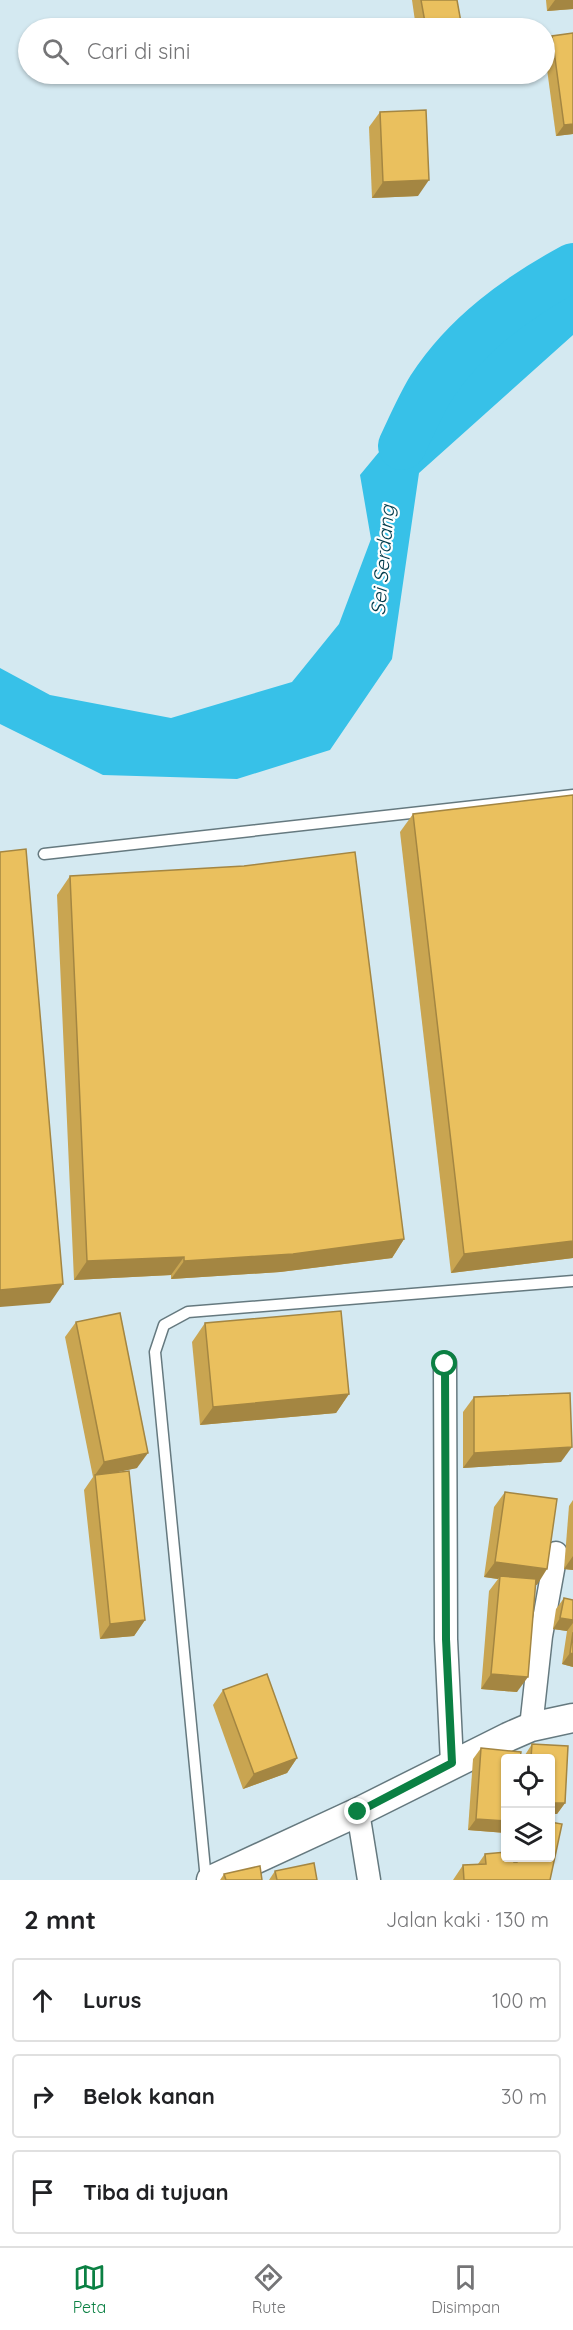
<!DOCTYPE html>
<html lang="id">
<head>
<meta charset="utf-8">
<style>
  :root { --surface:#fff; --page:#f2f2f2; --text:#202124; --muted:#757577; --line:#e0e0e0; --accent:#0b8043 }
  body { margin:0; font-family:Quicksand,sans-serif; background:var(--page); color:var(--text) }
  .controls { position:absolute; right:18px; bottom:18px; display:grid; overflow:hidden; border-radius:6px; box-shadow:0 2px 4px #0004 }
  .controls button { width:54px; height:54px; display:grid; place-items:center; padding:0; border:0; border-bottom:2px solid var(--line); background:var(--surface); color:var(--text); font:30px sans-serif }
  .stop { position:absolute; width:18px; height:18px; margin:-14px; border:4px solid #0b8043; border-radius:50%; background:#fff }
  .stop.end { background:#0b8043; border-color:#fff; box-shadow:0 2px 6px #0008 }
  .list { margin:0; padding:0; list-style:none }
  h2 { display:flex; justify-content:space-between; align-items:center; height:78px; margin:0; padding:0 24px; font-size:26px }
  h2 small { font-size:20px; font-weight:400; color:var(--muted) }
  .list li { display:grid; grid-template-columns:39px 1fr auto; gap:18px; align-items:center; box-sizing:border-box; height:84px; margin:0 12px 12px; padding:0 12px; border:2px solid var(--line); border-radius:6px }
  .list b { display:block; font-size:22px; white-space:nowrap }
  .list em { font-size:20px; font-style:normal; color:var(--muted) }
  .icon { flex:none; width:33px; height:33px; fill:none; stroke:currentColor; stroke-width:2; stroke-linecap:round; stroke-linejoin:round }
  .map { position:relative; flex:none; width:573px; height:1880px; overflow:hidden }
  .search { position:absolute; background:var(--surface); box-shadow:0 2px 4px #0004; left:18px; right:18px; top:18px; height:66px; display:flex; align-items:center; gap:15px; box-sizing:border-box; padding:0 21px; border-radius:33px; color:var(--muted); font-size:22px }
  .sheet { height:366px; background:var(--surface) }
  nav { display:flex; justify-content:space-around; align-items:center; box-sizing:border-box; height:84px; border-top:2px solid var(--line); background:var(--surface); font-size:16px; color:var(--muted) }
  nav a { display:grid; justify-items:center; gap:3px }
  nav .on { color:var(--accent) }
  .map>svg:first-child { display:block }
  .water { fill:#37c1e8 }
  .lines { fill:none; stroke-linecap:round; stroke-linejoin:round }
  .river { stroke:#37c1e8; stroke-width:48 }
  .service-casing { stroke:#65797f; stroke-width:13 }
  .minor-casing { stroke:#65797f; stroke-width:25 }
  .tertiary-casing { stroke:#65797f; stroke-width:31 }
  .service { stroke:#fff; stroke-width:10 }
  .minor { stroke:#fff; stroke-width:22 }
  .tertiary { stroke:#fff; stroke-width:28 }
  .wall { fill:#c9a551 }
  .shaded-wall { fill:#a48642 }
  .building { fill:#eac05e; stroke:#a48642; stroke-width:1.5 }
  .route { stroke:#0b8043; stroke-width:8 }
  .labels { text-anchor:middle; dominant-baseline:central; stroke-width:4.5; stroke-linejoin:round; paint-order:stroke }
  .water-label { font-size:20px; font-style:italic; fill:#003c4c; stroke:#fff }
</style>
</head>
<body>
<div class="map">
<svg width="573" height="1880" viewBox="0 0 573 1880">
  <rect width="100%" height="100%" fill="#d4e9f1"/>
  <!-- water -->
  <polygon class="water" points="573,279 573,335 419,473 392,659 330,750 237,779 103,775 0,724 0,668 50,695 171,718 292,682 339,624 371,539 360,475 446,371"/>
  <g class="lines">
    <!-- river -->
    <path class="river" d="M402,446c9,-19 18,-40 29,-58 35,-54 87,-91 142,-121"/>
    <defs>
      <g id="service">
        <polyline points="44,854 573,795"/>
        <polyline points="206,1880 155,1352 164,1325 188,1312 573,1281"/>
      </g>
      <g id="minor">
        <polyline points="445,1363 446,1639 452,1763"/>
        <polyline points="531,1727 541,1636 556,1553"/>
        <polyline points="358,1812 369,1880"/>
      </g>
      <polyline id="tertiary" points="211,1880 358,1812 508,1737 531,1727 573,1718"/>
    </defs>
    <!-- service casing -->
    <use href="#service" class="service-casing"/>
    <!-- minor casing -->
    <use href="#minor" class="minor-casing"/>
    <!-- tertiary casing -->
    <use href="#tertiary" class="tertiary-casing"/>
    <!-- service -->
    <use href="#service" class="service"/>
    <!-- minor -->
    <use href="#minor" class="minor"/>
    <!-- tertiary -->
    <use href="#tertiary" class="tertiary"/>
  </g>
  <!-- wall -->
  <g class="wall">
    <polygon points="412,0 457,0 462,28 416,28"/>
    <polygon points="546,0 573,0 573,9 547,11"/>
    <polygon points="573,33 573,134 556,136 544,47 552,36"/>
    <polygon points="380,112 418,196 372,198 369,127"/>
    <polygon points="413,814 573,1258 451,1273 400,832"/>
    <polygon points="70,876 404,1239 392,1258 280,1272 171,1279 171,1275 74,1280 57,895"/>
    <polygon points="76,1322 137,1468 116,1472 145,1620 134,1636 100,1639 84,1490 93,1477 65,1337"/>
    <polygon points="205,1323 349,1394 336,1413 200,1425 192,1342"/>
    <polygon points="474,1397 561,1462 463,1468 463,1412"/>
    <polygon points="505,1492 537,1585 536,1584 517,1692 481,1689 489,1591 498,1579 484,1577 494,1507"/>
    <polygon points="573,1500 573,1570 564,1569 569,1506"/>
    <polygon points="564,1598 573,1600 573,1667 562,1664 567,1631 553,1629 556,1609"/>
    <polygon points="223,1690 297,1758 287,1773 243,1789 213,1705"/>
    <polygon points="532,1744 568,1746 565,1803 557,1814 550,1814 550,1758 524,1758 525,1755"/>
    <polygon points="481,1748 506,1833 468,1830 473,1759"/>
    <polygon points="485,1854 506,1857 550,1857 550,1880 453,1880 463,1865 478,1864"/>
    <polygon points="275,1871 317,1880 269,1880"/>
    <polygon points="224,1874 262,1880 220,1880"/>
  </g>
  <!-- shaded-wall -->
  <g class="shaded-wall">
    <polygon points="555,0 573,0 573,9 547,11"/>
    <polygon points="573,124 573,134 556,136 564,125"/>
    <polygon points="429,180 418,196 372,198 383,182"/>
    <polygon points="404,1239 392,1258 280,1272 171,1279 184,1261"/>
    <polygon points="573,1241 573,1258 451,1273 464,1254"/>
    <polygon points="184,1257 171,1275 74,1280 87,1261"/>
    <polygon points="63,1284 50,1303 0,1307 0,1290"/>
    <polygon points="349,1394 336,1413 200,1425 213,1407"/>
    <polygon points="572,1447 561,1462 463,1468 474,1453"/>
    <polygon points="148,1453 137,1468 95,1477 95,1475 104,1462"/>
    <polygon points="573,1556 573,1570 564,1569"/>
    <polygon points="495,1562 547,1569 537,1585 500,1579 500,1576 498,1579 484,1577"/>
    <polygon points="560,1618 573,1620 573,1623 567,1631 553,1629"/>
    <polygon points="145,1620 134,1636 100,1639 110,1624"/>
    <polygon points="570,1653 573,1654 573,1667 562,1664"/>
    <polygon points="491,1674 528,1677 517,1692 481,1689"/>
    <polygon points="297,1758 287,1773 243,1789 254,1774"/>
    <polygon points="550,1803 565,1803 557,1814 550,1814"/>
    <polygon points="476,1819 506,1821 506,1833 468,1830"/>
  </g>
  <!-- building -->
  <g class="building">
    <polygon points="421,0 457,0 462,28 426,28"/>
    <polygon points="573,33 573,124 564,125 552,36"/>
    <polygon points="426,110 429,180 383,182 380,112"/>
    <polygon points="573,795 573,1241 464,1254 413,814"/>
    <polygon points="26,849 63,1284 0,1290 0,852"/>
    <polygon points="355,852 404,1239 293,1254 184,1261 184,1257 87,1261 70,876 244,866"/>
    <polygon points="341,1311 349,1394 213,1407 205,1323"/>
    <polygon points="120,1313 148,1453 104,1462 76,1322"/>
    <polygon points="570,1393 572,1447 474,1453 474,1397"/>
    <polygon points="129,1471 145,1620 110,1624 95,1475"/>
    <polygon points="505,1492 557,1499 547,1569 495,1562"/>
    <polygon points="500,1576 536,1579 528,1677 491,1674"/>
    <polygon points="564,1598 573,1600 573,1620 560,1618"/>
    <polygon points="573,1632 573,1654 570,1653"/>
    <polygon points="267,1674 297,1758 254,1774 223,1690"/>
    <polygon points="532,1744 568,1746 565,1803 550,1803 550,1758 531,1758"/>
    <polygon points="481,1748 521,1752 520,1758 506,1758 506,1821 476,1819"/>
    <polygon points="550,1822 562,1824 550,1880 464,1880 463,1865 486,1864 485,1854 506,1852 506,1857 514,1857 514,1862 517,1862 518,1857 550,1857"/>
    <polygon points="314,1863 317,1880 277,1880 275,1871"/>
    <polygon points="260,1866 262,1880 226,1880 224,1874"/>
  </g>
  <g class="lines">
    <!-- route -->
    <polyline class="route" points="358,1812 452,1763 446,1639 445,1364"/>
  </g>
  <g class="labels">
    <!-- water labels -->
    <g class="water-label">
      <text transform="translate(382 560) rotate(-85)">Sei Serdang</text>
    </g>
  </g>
</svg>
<div class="controls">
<button><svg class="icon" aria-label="locate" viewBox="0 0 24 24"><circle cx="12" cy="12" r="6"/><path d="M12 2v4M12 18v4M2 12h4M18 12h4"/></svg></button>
<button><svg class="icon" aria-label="layers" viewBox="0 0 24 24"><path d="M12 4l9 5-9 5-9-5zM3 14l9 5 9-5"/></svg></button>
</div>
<div class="stop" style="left:445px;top:1364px"></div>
<div class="stop end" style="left:358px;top:1812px"></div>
<div class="search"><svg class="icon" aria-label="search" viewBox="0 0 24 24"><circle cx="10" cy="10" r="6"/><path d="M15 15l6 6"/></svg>Cari di sini</div>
</div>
<section class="sheet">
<h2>2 mnt<small>Jalan kaki · 130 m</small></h2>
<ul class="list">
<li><svg class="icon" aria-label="ahead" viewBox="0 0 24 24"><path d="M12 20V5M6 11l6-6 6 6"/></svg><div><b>Lurus</b></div><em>100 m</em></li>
<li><svg class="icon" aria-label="right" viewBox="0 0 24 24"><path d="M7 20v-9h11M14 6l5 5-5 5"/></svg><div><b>Belok kanan</b></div><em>30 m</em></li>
<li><svg class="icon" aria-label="arrive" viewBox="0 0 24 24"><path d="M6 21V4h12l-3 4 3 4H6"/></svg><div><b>Tiba di tujuan</b></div></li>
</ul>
</section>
<nav>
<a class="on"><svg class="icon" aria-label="map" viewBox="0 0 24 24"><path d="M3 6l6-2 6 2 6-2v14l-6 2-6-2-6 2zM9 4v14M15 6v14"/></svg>Peta</a>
<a><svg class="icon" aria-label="directions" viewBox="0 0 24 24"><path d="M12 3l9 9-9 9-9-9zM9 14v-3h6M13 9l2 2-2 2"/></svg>Rute</a>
<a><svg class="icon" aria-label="saved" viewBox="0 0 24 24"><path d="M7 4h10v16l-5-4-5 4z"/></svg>Disimpan</a>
</nav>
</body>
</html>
